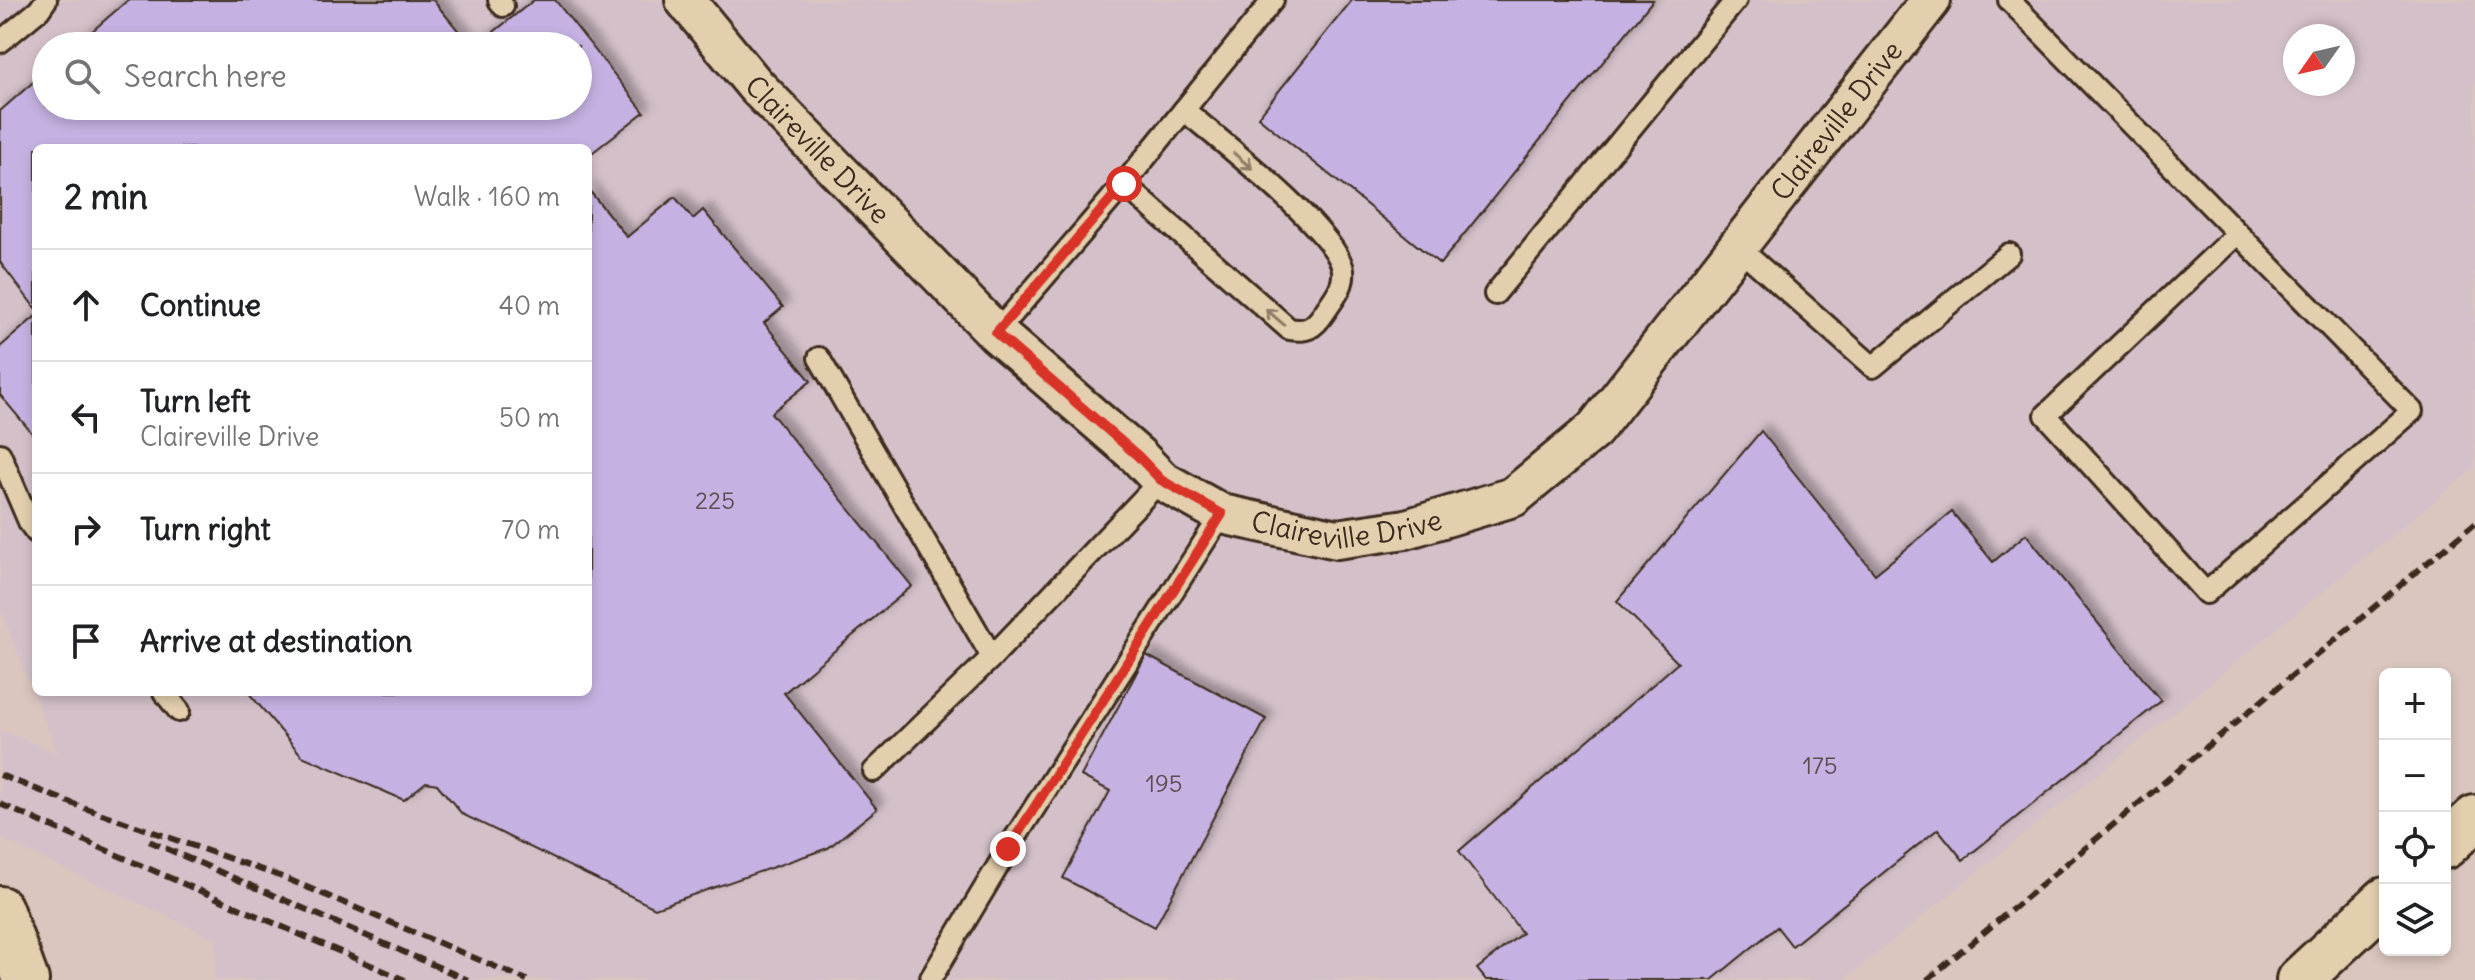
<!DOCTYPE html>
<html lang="en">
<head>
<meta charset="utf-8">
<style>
  :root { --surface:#fff; --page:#f2f2f2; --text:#202124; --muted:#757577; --line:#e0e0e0 }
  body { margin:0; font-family:Delius,sans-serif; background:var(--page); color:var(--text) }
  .controls { position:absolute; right:24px; bottom:24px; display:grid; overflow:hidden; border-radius:12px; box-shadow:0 4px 12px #0003 }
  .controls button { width:72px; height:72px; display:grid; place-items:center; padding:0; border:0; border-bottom:2px solid var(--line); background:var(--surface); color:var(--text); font:40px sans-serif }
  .compass { position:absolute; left:2283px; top:24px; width:72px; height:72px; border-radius:50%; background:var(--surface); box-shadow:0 4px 12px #0003; rotate:236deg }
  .stop { position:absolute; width:24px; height:24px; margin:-18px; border:6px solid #d93025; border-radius:50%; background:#fff }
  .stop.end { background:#d93025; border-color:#fff; box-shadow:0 2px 8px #0008 }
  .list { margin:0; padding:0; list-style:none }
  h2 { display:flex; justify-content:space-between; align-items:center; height:104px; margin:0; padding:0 32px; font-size:34px }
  h2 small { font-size:26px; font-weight:400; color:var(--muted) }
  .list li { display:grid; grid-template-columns:52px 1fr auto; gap:24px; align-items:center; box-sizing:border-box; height:112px; padding:0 32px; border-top:2px solid var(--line) }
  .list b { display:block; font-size:30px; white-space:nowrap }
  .list p { margin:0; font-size:26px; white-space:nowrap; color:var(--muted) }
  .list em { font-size:26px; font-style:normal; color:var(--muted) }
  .icon { flex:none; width:44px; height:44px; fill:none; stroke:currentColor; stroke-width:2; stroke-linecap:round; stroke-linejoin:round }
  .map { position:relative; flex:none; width:2475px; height:980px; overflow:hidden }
  .search { position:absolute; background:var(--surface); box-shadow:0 4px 12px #0003; left:32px; top:32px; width:560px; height:88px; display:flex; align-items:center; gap:20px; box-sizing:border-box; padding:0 28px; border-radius:44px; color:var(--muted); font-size:30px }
  .panel { position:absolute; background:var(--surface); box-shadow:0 4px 12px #0003; left:32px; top:144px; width:560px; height:552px; border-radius:12px }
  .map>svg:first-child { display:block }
  .built { fill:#d4c0c9; fill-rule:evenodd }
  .building { fill:#c5b2e2; stroke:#3b2a1e; stroke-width:2; filter:url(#shadow) }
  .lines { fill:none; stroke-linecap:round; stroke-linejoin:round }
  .lane-casing { stroke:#3b2a1e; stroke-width:26 }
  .street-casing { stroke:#3b2a1e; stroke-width:44 }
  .secondary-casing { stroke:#3b2a1e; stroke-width:50 }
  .highway-casing { stroke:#3b2a1e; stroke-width:50 }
  .lane { stroke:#e3cfae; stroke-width:20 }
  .street { stroke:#e3cfae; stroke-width:38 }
  .secondary { stroke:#e3cfae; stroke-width:44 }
  .highway { stroke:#e3cfae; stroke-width:44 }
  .rail { stroke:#3b2a1e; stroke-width:6; stroke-dasharray:12 6; stroke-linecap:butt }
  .oneway { stroke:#8f7c66 }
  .route { stroke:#d93025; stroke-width:10 }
  .labels { text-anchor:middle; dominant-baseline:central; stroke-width:7; stroke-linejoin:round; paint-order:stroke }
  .number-label { font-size:24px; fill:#5e4c4f }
  .street-label { font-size:28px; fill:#3b2a1e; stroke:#e3cfae }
</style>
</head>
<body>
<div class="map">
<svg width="2475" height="980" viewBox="0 0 2475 980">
  <defs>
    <filter id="shadow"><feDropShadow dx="7" dy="-7" stdDeviation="4" flood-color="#0004"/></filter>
  </defs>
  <rect width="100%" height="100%" fill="#dac6be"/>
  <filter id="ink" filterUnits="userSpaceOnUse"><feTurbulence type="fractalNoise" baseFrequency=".0125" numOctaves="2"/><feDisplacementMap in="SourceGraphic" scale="16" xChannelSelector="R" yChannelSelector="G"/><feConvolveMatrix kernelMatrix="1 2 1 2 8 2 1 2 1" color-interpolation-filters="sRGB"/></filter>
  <g filter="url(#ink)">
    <!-- built -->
    <path class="built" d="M0,0h2475v468l-631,512h-1629l1,-41 -216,-100v-109l57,23 -57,-145zM2295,36h48v48h-48zM46,46h532v60h-532zM36,148h552v544h-552z"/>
    <!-- building -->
    <g class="building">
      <polygon points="128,0 433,0 471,46 75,46"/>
      <polygon points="534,0 555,0 644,112 588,156 588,148 36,148 36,309 0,262 0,111 46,71 46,106 578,106 578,46 476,46"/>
      <polygon points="1352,0 1653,0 1440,264 1258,117"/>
      <polygon points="588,189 627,237 675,197 693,219 703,210 783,307 764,323 811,381 771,413 912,586 784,693 877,809 828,848 655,908 462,814 437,784 426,782 404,800 302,756 248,692 588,692"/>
      <polygon points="36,316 36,438 0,395 0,347"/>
      <polygon points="1761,431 1875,574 1952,512 1993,562 2026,534 2161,701 1963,860 1938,829 1792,946 1777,927 1712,980 1486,980 1477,969 1522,933 1459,851 1678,663 1617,601"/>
      <polygon points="1146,655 1266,719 1155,927 1063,878 1110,791 1081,776"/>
    </g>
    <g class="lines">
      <defs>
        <g id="lane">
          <polyline points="499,0 503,6"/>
          <polyline points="2009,0 2412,411 2206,593 2046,415 2237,234"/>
          <polyline points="0,42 39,10 46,0"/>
          <path d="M1124,184l165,145c18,3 25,-1 35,-16 9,-14 21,-26 19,-43 -5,-38 -126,-132 -159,-160"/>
          <polyline points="1738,247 1873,367 2009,254"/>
          <polyline points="1495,294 1736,0"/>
          <polyline points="996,333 1124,184 1273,0"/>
          <polyline points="819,358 992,657"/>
          <polyline points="0,454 30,524 36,532"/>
          <polyline points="164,692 179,711"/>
          <polyline points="874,771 992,657 1161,480"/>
          <polyline points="931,978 1008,849 1222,514"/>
        </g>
        <g id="street">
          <path id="s1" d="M685,0l70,85 241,248 142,123 23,24 61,34 115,25 69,-10 107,-32 81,-67 337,-430"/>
        </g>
        <polyline id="secondary" points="0,909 26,980"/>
        <g id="highway">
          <polyline points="2445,846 2475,818"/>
          <polyline points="2299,980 2385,900"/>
        </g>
      </defs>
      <!-- lane casing -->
      <use href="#lane" class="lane-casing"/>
      <!-- street casing -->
      <use href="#street" class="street-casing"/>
      <!-- secondary casing -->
      <use href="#secondary" class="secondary-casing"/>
      <!-- highway casing -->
      <use href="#highway" class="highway-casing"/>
      <!-- lane -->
      <use href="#lane" class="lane"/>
      <!-- street -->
      <use href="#street" class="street"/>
      <!-- secondary -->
      <use href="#secondary" class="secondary"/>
      <!-- highway -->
      <use href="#highway" class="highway"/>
      <!-- rail -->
      <g class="rail">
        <polyline points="0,775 79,806 285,878 527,980"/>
        <polyline points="0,804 405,980"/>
        <polyline points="149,841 468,980"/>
        <polyline points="1927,980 2475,523"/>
      </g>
    </g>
    <!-- one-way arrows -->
    <defs><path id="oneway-shaft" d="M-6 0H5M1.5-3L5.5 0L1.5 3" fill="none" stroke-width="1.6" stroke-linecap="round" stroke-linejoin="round" transform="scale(2)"/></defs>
    <g class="oneway">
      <use href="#oneway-shaft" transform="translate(1243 161) rotate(41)"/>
      <use href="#oneway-shaft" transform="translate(1275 317) rotate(-139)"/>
    </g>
  </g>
  <g class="lines" filter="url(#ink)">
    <!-- route -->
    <polyline class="route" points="1008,849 1222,514 1161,480 1138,456 996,333 1124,184"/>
  </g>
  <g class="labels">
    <!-- number labels -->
    <g class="number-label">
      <text x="715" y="500">225</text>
      <text x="1820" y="765">175</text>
      <text x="1164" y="783">195</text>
    </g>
    <!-- street labels -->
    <g class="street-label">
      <text stroke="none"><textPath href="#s1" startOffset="1544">Claireville Drive</textPath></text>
      <text stroke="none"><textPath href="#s1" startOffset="200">Claireville Drive</textPath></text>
      <text stroke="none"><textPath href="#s1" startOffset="874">Claireville Drive</textPath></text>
    </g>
  </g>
</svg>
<div class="controls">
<button>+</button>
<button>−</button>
<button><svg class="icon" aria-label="locate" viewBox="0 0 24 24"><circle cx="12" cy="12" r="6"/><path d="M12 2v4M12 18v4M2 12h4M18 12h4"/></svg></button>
<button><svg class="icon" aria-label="layers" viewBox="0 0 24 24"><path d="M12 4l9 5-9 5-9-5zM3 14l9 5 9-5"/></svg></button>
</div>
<svg class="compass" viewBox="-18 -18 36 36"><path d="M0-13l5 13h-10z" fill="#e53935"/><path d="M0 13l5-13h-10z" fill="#757577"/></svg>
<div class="stop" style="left:1124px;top:184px"></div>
<div class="stop end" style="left:1008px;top:849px"></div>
<div class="search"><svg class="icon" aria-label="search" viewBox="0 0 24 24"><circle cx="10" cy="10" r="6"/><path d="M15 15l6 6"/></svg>Search here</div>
<section class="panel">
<h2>2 min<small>Walk · 160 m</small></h2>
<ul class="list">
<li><svg class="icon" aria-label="ahead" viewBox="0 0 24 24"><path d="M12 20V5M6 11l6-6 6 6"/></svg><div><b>Continue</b></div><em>40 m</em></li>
<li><svg class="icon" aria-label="left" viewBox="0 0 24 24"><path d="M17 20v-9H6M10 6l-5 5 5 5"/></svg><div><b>Turn left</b><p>Claireville Drive</p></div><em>50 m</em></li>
<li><svg class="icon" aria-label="right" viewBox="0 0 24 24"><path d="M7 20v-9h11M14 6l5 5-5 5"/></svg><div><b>Turn right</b></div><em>70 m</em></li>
<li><svg class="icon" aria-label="arrive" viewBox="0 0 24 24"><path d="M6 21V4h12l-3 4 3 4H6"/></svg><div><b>Arrive at destination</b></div></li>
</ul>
</section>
</div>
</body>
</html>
